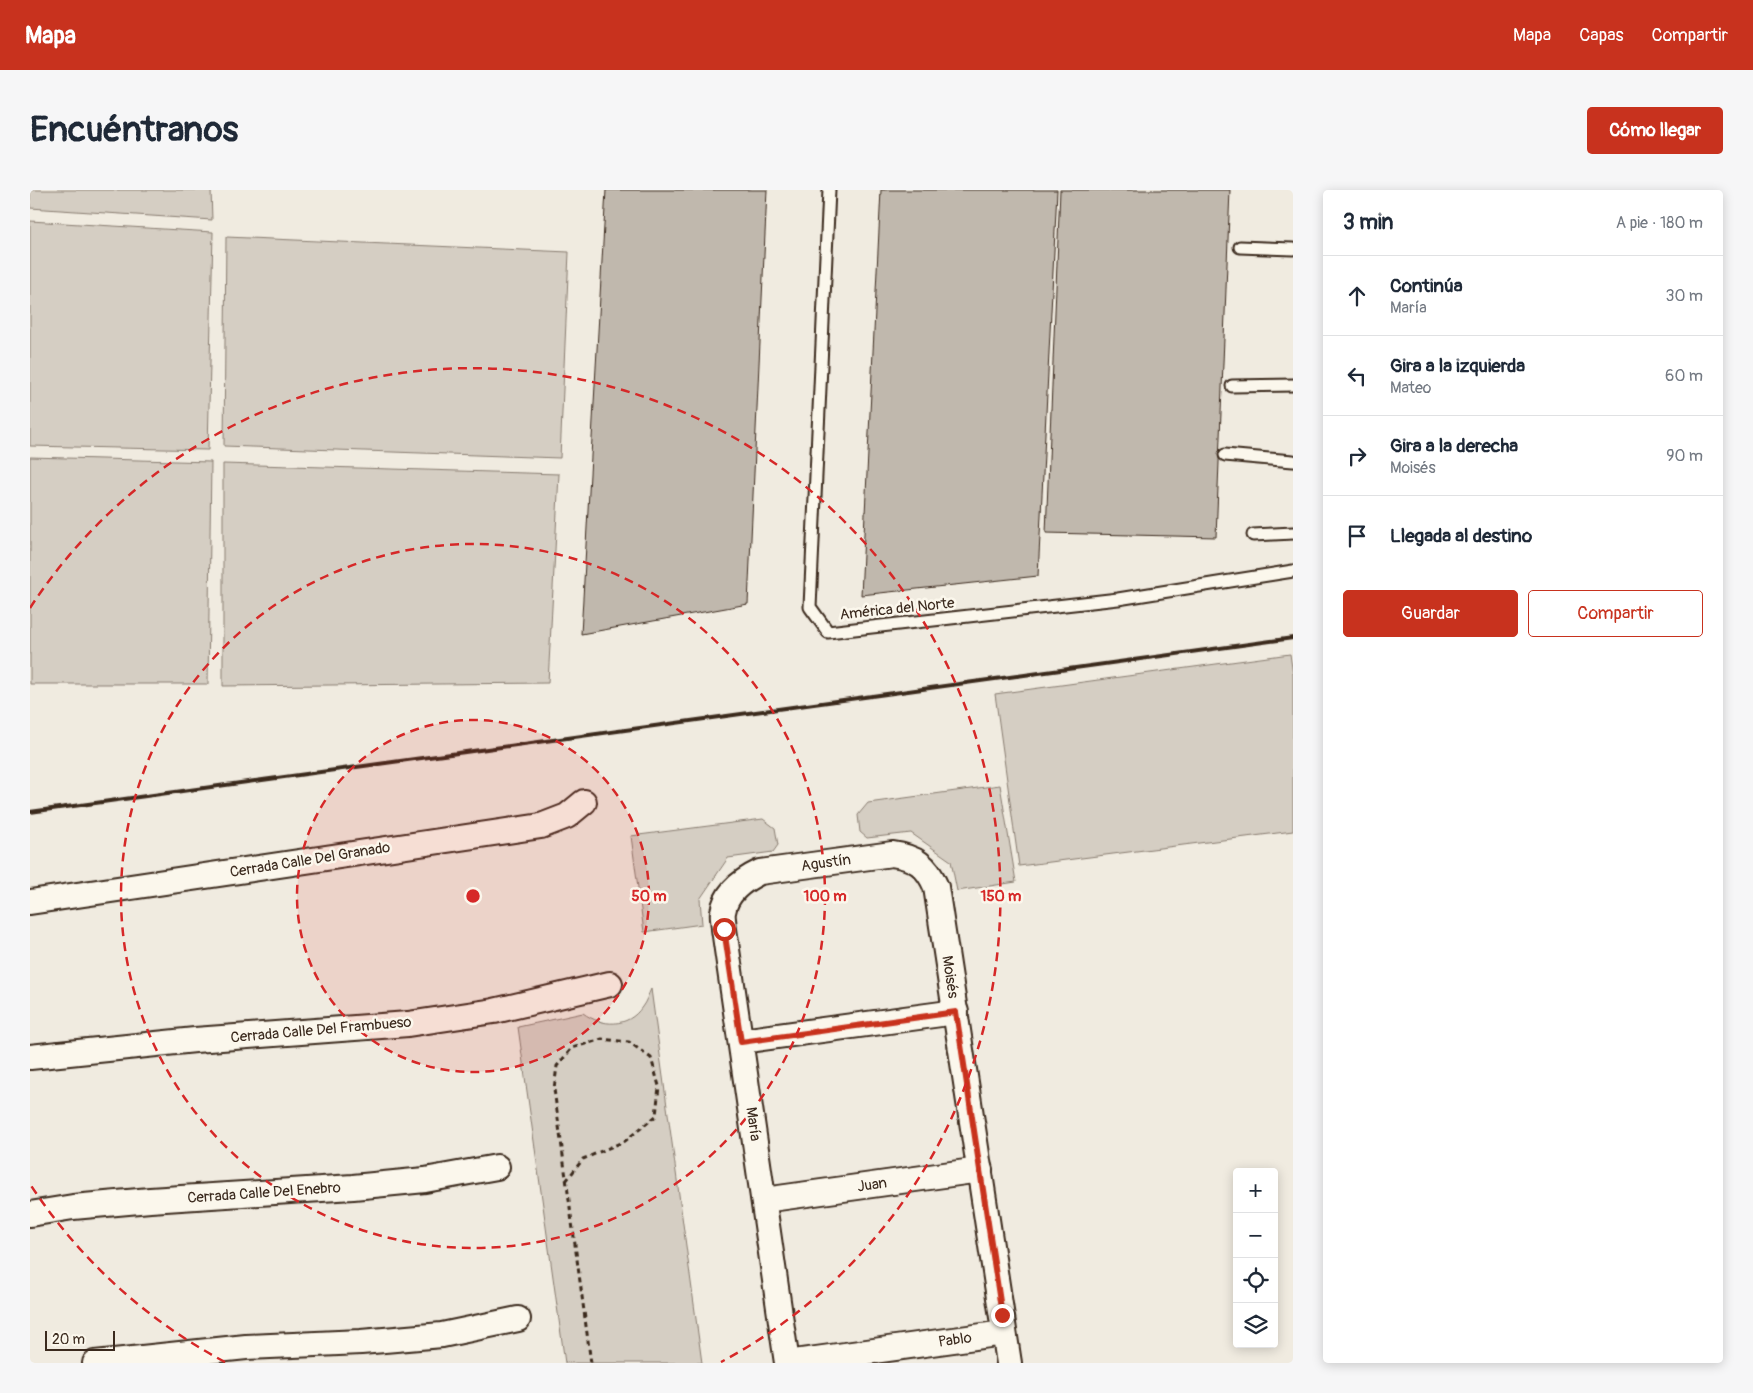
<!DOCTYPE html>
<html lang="es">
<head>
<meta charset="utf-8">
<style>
  :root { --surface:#fff; --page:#f6f6f7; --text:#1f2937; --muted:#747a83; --line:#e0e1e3; --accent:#c8321e }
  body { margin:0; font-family:Pangolin,sans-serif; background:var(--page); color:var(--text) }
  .controls { position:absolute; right:15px; bottom:15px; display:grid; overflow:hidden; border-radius:5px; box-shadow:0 2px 12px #0003 }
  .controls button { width:45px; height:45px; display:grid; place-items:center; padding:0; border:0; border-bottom:1px solid var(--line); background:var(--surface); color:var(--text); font:25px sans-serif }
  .scale { position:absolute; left:15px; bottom:12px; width:70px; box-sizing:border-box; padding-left:5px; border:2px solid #3b2a1e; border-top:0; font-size:14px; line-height:18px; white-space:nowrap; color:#3b2a1e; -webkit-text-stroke:4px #fbf7ec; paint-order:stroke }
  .stop { position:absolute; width:15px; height:15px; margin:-11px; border:4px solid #c8321e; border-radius:50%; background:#fff }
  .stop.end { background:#c8321e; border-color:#fff; box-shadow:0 1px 5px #0008 }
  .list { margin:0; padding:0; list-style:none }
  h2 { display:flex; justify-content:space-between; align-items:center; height:65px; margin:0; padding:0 20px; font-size:21px }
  h2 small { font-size:16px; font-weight:400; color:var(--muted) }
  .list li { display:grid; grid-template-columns:32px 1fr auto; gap:15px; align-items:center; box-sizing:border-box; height:80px; padding:0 20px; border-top:1px solid var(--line) }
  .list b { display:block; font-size:19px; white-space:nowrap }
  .list p { margin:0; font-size:16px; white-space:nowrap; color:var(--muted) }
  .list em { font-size:16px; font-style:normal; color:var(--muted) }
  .actions { display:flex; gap:10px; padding:15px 20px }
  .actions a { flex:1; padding:11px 0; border:1px solid var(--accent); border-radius:5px; text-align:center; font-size:18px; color:var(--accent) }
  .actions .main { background:var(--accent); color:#fff }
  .icon { flex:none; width:28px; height:28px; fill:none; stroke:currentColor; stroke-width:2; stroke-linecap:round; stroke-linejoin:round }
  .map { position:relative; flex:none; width:1263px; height:1173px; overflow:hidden; border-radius:5px }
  header { display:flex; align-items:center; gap:30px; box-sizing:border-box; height:70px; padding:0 25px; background:var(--accent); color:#fff }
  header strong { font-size:24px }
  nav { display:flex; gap:28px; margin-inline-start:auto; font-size:18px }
  .intro { display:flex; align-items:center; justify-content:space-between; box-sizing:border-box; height:120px; padding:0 30px }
  h1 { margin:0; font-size:35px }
  .button { padding:12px 22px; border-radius:5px; background:var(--accent); color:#fff; font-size:18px; font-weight:700 }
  main { display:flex; gap:30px; padding:0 30px }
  aside { flex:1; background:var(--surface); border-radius:5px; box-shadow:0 2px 12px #0003 }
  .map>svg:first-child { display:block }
  .green { fill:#d5cec3; stroke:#887c70 }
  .building { fill:#c0b8ad; stroke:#3b2a1e }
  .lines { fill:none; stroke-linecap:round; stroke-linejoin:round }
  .service-casing { stroke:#3b2a1e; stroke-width:15 }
  .minor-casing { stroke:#3b2a1e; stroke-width:28 }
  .path { stroke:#3b2a1e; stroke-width:3; stroke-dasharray:5 4; stroke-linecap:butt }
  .service { stroke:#fbf7ec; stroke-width:11 }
  .minor { stroke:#fbf7ec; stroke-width:24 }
  .rail { stroke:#3b2a1e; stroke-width:4 }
  .route { stroke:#c8321e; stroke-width:6 }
  .ring { fill:none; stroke:#d62828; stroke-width:2.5; stroke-dasharray:9 6 }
  .labels { text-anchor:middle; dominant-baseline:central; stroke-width:5; stroke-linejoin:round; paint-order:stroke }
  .street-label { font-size:15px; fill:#3b2a1e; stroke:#fbf7ec }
  .centre { fill:#d62828; stroke:#fbf7ec; stroke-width:2.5 }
  .ring-label { font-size:15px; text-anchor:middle; font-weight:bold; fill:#d62828; stroke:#fbf7ec; stroke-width:5; stroke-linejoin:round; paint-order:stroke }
</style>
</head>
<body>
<header>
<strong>Mapa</strong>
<nav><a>Mapa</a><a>Capas</a><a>Compartir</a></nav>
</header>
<div class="intro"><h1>Encuéntranos</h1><a class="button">Cómo llegar</a></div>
<main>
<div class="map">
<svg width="1263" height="1173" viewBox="0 0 1263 1173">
  <rect width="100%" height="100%" fill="#f0ebe0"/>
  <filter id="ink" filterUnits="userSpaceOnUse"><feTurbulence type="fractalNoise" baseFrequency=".02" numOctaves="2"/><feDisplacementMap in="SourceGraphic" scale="10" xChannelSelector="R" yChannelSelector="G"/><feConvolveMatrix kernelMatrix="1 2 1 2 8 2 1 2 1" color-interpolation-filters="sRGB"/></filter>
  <g filter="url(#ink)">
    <!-- green -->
    <g class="green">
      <polygon points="0,0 181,0 182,30 0,18"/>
      <polygon points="0,31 183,42 178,260 0,256"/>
      <polygon points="196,47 539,62 530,268 194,256"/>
      <polygon points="0,267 181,272 178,494 0,494"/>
      <polygon points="193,274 529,284 518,493 193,496"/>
      <polygon points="1260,464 1263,485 1263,641 989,676 965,504"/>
      <polygon points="970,595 986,692 927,701 921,671 881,643 837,648 830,642 828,625 838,613"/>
      <polygon points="733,629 745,638 748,655 743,662 698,668 670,709 672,734 614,742 601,646"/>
      <path d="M621,799l51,374h-137l-47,-336 65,-14c19,14 45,15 59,-6 4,-5 6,-12 9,-18z"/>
    </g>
    <!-- building -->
    <g class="building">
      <polygon points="576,0 737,0 718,414 551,444"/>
      <polygon points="851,0 1027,0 1008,386 831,405"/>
      <polygon points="1030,0 1200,0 1186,347 1016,343"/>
    </g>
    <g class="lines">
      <defs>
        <g id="service">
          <polyline points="799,0 780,417 798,442 1088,409 1263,381"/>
          <polyline points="1210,57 1263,59"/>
          <polyline points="1202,196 1263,195"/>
          <polyline points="1195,265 1263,271"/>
          <polyline points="1223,345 1263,343"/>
        </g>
        <g id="minor">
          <polyline points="0,712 511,636 537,626 554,612"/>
          <polyline points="711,851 926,822"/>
          <polyline points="0,867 165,850 378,834 464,821 580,794"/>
          <polyline points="734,1010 950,980"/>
          <polyline points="0,1024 43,1017 120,1010 323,997 395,990 467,977"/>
          <path d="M974,1143l-217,30 -63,-434c0,-5 -2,-12 -1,-17 3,-20 20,-32 37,-40l132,-18c23,3 35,11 44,33l73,476"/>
          <polyline points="65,1173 216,1157 331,1152 412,1145 488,1129"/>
        </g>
      </defs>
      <!-- service casing -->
      <use href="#service" class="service-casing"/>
      <!-- minor casing -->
      <use href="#minor" class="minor-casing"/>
      <!-- path -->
      <polyline class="path" points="536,991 553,969 595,951 626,926 629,896 621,868 599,852 572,849 542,858 527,876 524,899 561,1173"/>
      <!-- service -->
      <use href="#service" class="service"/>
      <!-- minor -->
      <use href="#minor" class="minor"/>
      <!-- rail -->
      <polyline class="rail" points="0,622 1263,448"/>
    </g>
  </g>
  <g class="lines" filter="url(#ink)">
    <!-- route -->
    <polyline class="route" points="694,739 711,852 926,822 972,1125"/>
  </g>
  <!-- distance rings -->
  <circle cx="443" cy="706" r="176" fill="#d62828" fill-opacity=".12"/>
  <g class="ring">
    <circle cx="443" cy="706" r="176"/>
    <circle cx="443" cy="706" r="352"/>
    <path d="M195 1172A528 528 0 0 1 0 994M0 418A528 528 0 1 1 691 1172"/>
  </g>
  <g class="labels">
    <!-- street labels -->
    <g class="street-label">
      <text transform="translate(867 419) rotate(-6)">América del Norte</text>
      <text transform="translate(280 670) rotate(-9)">Cerrada Calle Del Granado</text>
      <text transform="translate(796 673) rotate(-8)">Agustín</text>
      <text transform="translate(920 787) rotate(81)">Moisés</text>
      <text transform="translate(291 840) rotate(-5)">Cerrada Calle Del Frambueso</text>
      <text transform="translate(723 934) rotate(82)">María</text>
      <text transform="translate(842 995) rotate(-8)">Juan</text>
      <text transform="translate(234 1003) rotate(-4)">Cerrada Calle Del Enebro</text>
      <text transform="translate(925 1150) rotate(-8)">Pablo</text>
    </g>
  </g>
  <circle cx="443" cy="706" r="8" class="centre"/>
  <g class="ring-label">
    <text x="619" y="711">50 m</text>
    <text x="795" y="711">100 m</text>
    <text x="971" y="711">150 m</text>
  </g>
</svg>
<div class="controls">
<button>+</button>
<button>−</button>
<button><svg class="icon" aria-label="locate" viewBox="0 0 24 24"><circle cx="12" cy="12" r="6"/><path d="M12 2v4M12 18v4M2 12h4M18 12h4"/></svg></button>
<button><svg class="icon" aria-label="layers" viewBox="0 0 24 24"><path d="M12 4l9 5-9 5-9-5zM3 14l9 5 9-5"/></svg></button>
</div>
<div class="scale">20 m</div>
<div class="stop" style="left:694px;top:739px"></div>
<div class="stop end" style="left:972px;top:1125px"></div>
</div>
<aside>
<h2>3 min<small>A pie · 180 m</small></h2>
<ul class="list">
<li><svg class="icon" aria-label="ahead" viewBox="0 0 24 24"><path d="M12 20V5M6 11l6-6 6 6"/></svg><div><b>Continúa</b><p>María</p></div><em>30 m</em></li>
<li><svg class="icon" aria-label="left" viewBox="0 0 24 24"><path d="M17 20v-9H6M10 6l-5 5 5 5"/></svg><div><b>Gira a la izquierda</b><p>Mateo</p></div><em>60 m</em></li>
<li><svg class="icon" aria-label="right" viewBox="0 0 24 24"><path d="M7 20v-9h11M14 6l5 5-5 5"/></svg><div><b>Gira a la derecha</b><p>Moisés</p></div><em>90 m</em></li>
<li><svg class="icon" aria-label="arrive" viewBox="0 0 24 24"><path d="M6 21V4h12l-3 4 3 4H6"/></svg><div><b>Llegada al destino</b></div></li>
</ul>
<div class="actions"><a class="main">Guardar</a><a>Compartir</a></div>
</aside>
</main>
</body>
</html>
